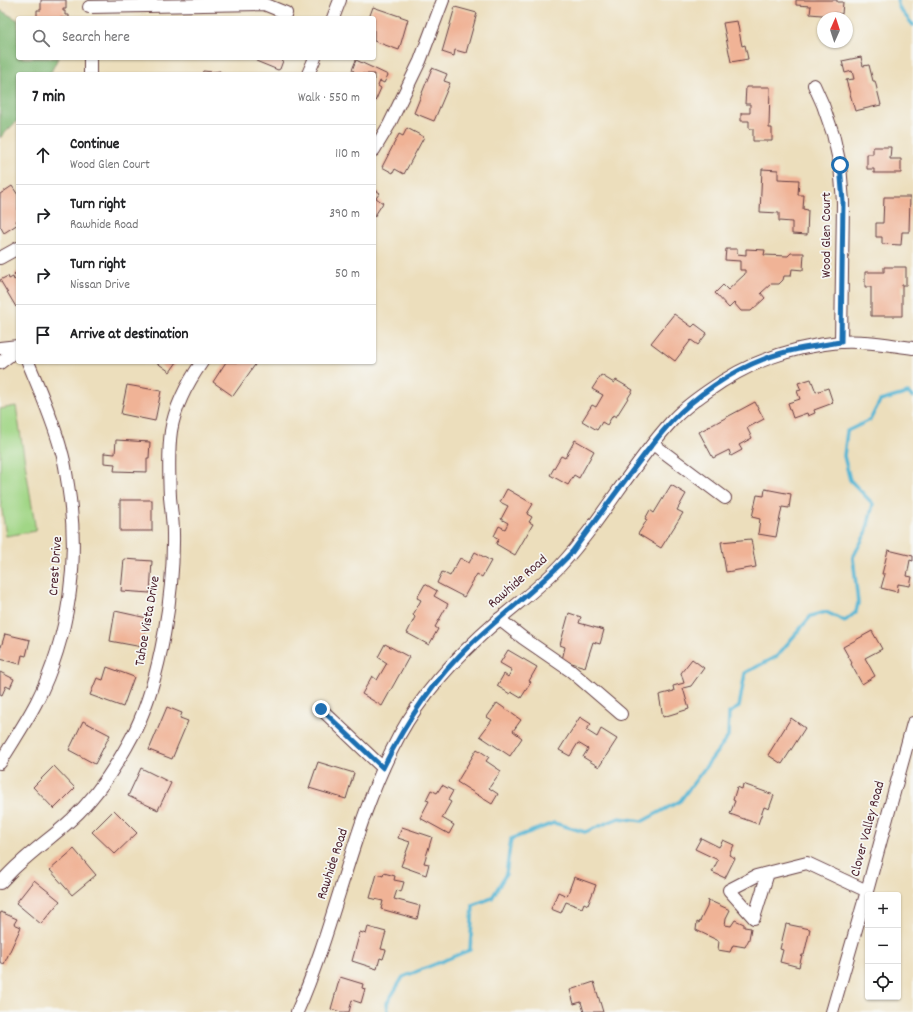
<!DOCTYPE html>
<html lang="en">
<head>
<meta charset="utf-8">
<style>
  :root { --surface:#fff; --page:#f2f2f2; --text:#202124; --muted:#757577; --line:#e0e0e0 }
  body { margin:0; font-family:Dekko,sans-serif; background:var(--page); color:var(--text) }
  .controls { position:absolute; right:12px; bottom:12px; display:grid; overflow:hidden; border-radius:4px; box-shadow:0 1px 3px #0004 }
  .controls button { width:36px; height:36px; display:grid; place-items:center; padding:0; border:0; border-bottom:1px solid var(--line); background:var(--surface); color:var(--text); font:20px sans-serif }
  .compass { position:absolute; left:817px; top:12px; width:36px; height:36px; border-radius:50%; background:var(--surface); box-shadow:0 1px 3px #0004; rotate:3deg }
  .stop { position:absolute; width:12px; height:12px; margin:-9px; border:3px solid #1f6fb2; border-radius:50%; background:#fff }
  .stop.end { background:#1f6fb2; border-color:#fff; box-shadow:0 1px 4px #0008 }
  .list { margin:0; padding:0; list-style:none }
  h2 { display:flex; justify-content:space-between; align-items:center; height:52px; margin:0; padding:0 16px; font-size:17px }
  h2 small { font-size:13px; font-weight:400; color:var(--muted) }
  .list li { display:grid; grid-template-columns:26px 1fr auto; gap:12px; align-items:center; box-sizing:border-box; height:60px; padding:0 16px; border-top:1px solid var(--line) }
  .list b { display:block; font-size:15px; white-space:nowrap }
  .list p { margin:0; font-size:13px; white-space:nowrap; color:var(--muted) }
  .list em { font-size:13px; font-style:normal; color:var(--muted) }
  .icon { flex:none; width:22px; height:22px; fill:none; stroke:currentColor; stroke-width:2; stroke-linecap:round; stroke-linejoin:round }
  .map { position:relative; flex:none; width:913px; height:1012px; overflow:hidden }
  .search { position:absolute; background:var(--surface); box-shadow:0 1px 3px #0004; left:16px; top:16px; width:360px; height:44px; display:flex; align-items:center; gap:10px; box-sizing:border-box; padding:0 14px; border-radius:4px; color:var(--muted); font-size:15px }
  .panel { position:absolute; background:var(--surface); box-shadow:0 1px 3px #0004; left:16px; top:72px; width:360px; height:292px; border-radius:4px }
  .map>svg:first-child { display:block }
  .green { fill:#a1d686; stroke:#767a58 }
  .forest { fill:#80b773; stroke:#656b4f }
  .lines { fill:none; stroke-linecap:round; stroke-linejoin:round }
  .stream { stroke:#56b6d4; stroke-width:3.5 }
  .building { fill:#f0b396 }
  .minor-casing { stroke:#623c41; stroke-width:14 }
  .minor { stroke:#fff; stroke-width:12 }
  .route { stroke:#1f6fb2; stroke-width:5 }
  .labels { text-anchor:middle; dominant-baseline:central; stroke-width:3.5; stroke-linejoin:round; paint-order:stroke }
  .street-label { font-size:14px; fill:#4a1f2b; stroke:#f6f6f2 }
</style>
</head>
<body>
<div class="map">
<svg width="913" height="1012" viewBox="0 0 913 1012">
  <rect width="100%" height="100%" fill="#f6f6f2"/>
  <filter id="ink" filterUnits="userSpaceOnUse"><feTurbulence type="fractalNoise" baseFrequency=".025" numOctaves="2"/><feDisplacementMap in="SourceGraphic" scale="8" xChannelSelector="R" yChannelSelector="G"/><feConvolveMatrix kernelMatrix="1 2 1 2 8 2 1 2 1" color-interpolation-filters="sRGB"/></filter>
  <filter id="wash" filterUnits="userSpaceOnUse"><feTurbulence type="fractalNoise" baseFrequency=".012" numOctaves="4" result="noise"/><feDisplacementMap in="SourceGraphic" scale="16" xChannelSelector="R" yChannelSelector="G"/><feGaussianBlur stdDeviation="0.9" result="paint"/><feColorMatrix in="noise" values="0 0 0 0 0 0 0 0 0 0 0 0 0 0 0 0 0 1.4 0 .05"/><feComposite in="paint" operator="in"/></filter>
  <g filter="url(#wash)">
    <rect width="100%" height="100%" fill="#ecdebc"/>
    <!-- green -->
    <polygon class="green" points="16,406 36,531 6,536 0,498 0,409"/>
    <!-- forest -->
    <polygon class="forest" points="0,10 18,20 18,58 58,58 50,74 18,74 18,120 0,138"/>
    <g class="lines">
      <!-- stream -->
      <g class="stream">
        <polyline points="897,0 899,8 913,25"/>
        <polyline points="388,1012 387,1003 403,977 470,950 473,905 492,898 506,874 511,839 554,823 585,832 619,818 643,821 680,801 728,737 729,713 739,707 745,673 777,656 811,616 826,612 845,621 856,612 858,603 853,557 866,533 873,504 850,480 844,456 847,431 870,420 880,401 908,393 913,397"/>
      </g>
    </g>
    <g id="blocks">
      <!-- building -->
      <g class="building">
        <polygon points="41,0 66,0 66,9 63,9 63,11 65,11 65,15 69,15 69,18 37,18 37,10 41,10"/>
        <polygon points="796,0 837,0 837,2 843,2 842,14 834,13 833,16 810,14 811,6 796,5"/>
        <polygon points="373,7 408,19 399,50 374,41 374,18 369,18"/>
        <polygon points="455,7 477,13 466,53 455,50 454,56 442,52"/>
        <polygon points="737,21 742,46 745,45 748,59 731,62 723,23"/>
        <polygon points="861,57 863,66 869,65 873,81 875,81 881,105 855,111 846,80 854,79 852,71 845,73 842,61"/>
        <polygon points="257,58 284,58 280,69 278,70 256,61"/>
        <polygon points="356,60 388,75 384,83 380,81 378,86 381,88 374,104 374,74 352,74 354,71 352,70"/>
        <polygon points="432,68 447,74 444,81 450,83 434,121 414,113"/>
        <polygon points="203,71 213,72 220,71 221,74 202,74"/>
        <polygon points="746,87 770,87 769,128 772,128 772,141 753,141 753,129 749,129 749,121 741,121 741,113 750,113 750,104 745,104"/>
        <polygon points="407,128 424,137 404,174 395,169 393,173 382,167 399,134 403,136"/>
        <polygon points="873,147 891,147 890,159 901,159 901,173 874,173 874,169 867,169 867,154 873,154"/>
        <polygon points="762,169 778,170 778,179 799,180 798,195 804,195 803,209 808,210 807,235 792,234 792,222 779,221 779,213 760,212"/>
        <polygon points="12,186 18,195 18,219 16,221 18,224 4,233 0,226 0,194"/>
        <polygon points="374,189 380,193 376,198 383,203 374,217"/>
        <polygon points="884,197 910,197 909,232 902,232 901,245 882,244 882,237 876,237 876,223 883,223"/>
        <polygon points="726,249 737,249 737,254 746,255 746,249 765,250 764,255 788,256 791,253 804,253 803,270 792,269 791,276 784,276 783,280 779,284 771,284 761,293 765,298 751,311 741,311 734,303 729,308 715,293 723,285 728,290 745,274 745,270 740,270 740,261 725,260"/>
        <polygon points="884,267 906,267 906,285 902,285 902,316 871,316 871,287 865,287 865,272 884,272"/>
        <polygon points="18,271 18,306 16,307 0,280 8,276 9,279 13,277 14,280 17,278 14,274"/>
        <polygon points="674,314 692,327 695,324 707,333 698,345 691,340 675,361 651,343"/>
        <polygon points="156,362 177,362 170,372"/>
        <polygon points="226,362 257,362 233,396 213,382"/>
        <polygon points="601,375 614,383 616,380 633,390 616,417 613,415 607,425 602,422 597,430 582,421 592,405 596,407 603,395 592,389"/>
        <polygon points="811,379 816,392 828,388 833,403 814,410 815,413 808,416 807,413 793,418 788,403 800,399 797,391 801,390 798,383"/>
        <polygon points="127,385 161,391 155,421 121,414"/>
        <polygon points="755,402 764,419 747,428 752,438 739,445 742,450 731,456 729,450 713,458 699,432"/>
        <polygon points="116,440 150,442 149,458 147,458 147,472 114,471 115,464 104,463 104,453 115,454"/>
        <polygon points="575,440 594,451 579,478 574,475 568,485 550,475 561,456 565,458"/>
        <polygon points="671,485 686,494 677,510 683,513 661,548 638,534 647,520 645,519 650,510 654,513"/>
        <polygon points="507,489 533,504 527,514 532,517 529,522 533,524 515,555 496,544 499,539 494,536 499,526 505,529 508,523 501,519 508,506 500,502"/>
        <polygon points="765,489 791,494 789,508 782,507 776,537 758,534 760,519 752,517 757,495 764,496"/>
        <rect x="120" y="500" width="32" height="31"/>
        <polygon points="751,539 756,567 726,572 721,542"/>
        <polygon points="888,550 913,556 913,561 910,560 907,576 912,577 910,586 898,584 897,592 881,588 885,574 882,574"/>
        <polygon points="475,552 491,561 482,577 477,574 464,597 437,583 442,572 450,576 460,558 469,563"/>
        <polygon points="124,559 152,561 150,593 121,591"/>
        <polygon points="425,584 437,591 434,596 448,604 435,627 438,629 429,645 407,633 415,617 413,615 421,600 417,598"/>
        <polygon points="115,611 147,618 142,647 110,641"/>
        <polygon points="569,613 581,617 579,623 604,630 600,644 593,642 585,667 562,660 565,647 560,645"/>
        <polygon points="872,631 882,649 865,658 875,676 862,684 851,664 852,663 843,647"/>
        <polygon points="5,634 30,640 26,656 22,655 20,664 0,659 0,647 1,647"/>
        <polygon points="385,644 409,657 382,706 362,694 372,676 377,680 387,663 378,657"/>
        <polygon points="508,650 537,667 529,681 531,682 521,698 511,692 510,694 497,686 504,674 508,677 512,670 500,663"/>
        <polygon points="692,659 704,668 691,686 683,688 689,709 663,717 659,695 674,691 673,686 684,683 681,673"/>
        <polygon points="107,667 134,677 123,707 90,695 97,678 103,680"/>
        <polygon points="0,672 14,679 10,688 6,686 2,695 0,694"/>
        <polygon points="497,703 521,720 513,731 522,738 510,756 480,736 492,720 487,717"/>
        <polygon points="167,707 182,713 180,718 188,721 172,759 149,750"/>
        <polygon points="580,717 591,724 586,730 597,737 601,729 617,739 599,767 583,757 588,749 578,743 570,756 559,750"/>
        <polygon points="791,718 805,728 782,764 768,755"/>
        <polygon points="83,721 110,735 95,764 69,750"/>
        <polygon points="477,749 489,757 486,761 501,771 489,788 498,794 492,804 457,782"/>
        <polygon points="318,762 354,773 346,799 309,788"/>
        <polygon points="54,766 75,788 54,809 33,787"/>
        <polygon points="141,768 171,783 158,810 128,796"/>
        <polygon points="743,784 774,795 769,809 764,807 758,824 730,814 735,801 733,800 737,787 742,789"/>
        <polygon points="442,785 453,791 448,800 451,802 442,818 454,825 449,834 420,818 429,801 426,800 431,790 437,793"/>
        <polygon points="114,810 137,833 115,854 92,832"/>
        <polygon points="402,827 432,837 424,863 429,864 426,875 401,866 410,842 398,838"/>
        <polygon points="701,838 719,847 723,840 734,845 729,855 735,858 725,878 712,872 718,860 695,849"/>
        <polygon points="74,849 96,875 72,895 50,870"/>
        <polygon points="384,873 395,876 394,880 404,882 401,892 397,890 394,899 420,906 417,919 381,909 383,901 370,898 377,874 383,876"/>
        <polygon points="574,877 596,885 588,905 584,903 582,908 566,902 561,913 551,909 558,892 567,896"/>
        <polygon points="34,880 60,901 41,924 16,903"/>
        <polygon points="708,900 730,910 726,918 725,925 731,926 735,920 744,924 744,927 751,928 749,939 745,947 733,945 730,952 718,950 719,941 696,930 697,922 699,923 707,907"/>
        <polygon points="1,912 17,919 14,924 21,927 4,964 0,962 0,915"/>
        <polygon points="786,924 810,929 804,955 802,955 799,967 780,962 783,950 780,949"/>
        <polygon points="368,927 386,932 381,949 386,950 383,959 380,958 377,969 352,961 360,932 366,934"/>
        <polygon points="340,977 363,984 362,988 365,989 361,1003 352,1000 349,1012 341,1012 331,1009"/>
        <polygon points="594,982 603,1012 584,1012 581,1002 574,1004 570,990"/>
      </g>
    </g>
  </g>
  <g filter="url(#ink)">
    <use href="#blocks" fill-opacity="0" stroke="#623c41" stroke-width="1"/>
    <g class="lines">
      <defs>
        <g id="minor">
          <polyline points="89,7 264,4 286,13"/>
          <polyline points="333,18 340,0"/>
          <polyline points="90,58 90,74"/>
          <polyline points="308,74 315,58"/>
          <polyline points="814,85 823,105 833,134 840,165 843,202 841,342"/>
          <polyline points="374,150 389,125 420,61 443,0"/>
          <polyline points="0,258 18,248"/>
          <polyline points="0,348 18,346"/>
          <polyline points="0,363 18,349"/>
          <polyline points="653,444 725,498"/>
          <polyline points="499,619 523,638 571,671 621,714"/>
          <polyline points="321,709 383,768"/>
          <path d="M0,763c12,-20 25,-39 36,-60 34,-67 44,-144 32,-218 -2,-11 -3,-24 -7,-35 -8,-30 -21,-59 -33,-88"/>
          <polyline points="768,873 754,918 729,890 756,876 807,863 867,891"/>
          <path d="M0,883c6,-6 12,-13 19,-19 17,-16 36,-29 53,-45 26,-24 47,-57 63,-88 26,-54 39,-138 38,-198 0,-12 -2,-24 -3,-36 -1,-22 -2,-45 1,-66 4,-25 17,-49 31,-69"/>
          <path d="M297,1012c40,-90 55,-189 102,-276 24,-44 60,-82 98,-115 21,-18 44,-35 63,-55 41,-44 70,-99 111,-144 10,-12 24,-22 37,-31 40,-29 82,-44 132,-49 24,-2 49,3 73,6"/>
          <polyline points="832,1012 867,891 913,723"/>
        </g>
      </defs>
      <!-- minor casing -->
      <use href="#minor" class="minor-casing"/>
      <!-- minor -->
      <use href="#minor" class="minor"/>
    </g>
  </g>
  <g class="lines" filter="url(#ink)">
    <!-- route -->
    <path class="route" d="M321,709l62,59c24,-48 51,-89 90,-126 33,-31 69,-57 99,-90 20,-27 40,-54 60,-81 13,-17 25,-34 40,-50 23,-25 60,-50 92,-62 25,-10 51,-13 77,-17l2,-140 -3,-37"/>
  </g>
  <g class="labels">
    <!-- street labels -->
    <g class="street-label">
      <text transform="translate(827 235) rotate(-90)">Wood Glen Court</text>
      <text transform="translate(56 566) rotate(-86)">Crest Drive</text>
      <text transform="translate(518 582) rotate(-41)">Rawhide Road</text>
      <text transform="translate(148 621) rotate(-80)">Tahoe Vista Drive</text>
      <text transform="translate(868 829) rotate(-75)">Clover Valley Road</text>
      <text transform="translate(333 864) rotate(-72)">Rawhide Road</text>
    </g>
  </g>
</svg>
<div class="controls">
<button>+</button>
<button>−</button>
<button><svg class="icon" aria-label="locate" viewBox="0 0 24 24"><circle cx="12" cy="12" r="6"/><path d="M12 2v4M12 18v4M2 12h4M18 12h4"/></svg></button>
</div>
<svg class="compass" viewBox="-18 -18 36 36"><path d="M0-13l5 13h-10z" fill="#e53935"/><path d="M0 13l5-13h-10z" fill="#757577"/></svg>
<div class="stop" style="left:840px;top:165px"></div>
<div class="stop end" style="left:321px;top:709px"></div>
<div class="search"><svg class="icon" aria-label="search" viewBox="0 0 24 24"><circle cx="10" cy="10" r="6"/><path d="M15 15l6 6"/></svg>Search here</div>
<section class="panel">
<h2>7 min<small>Walk · 550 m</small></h2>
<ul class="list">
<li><svg class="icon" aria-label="ahead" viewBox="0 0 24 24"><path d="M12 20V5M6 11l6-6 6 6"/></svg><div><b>Continue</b><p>Wood Glen Court</p></div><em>110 m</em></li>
<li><svg class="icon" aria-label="right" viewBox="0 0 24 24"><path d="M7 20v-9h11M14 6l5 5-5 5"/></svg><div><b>Turn right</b><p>Rawhide Road</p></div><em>390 m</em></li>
<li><svg class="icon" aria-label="right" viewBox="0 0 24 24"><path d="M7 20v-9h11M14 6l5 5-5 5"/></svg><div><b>Turn right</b><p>Nissan Drive</p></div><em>50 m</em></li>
<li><svg class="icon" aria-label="arrive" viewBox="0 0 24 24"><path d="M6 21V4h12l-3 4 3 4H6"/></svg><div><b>Arrive at destination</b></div></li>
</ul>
</section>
</div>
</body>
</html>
